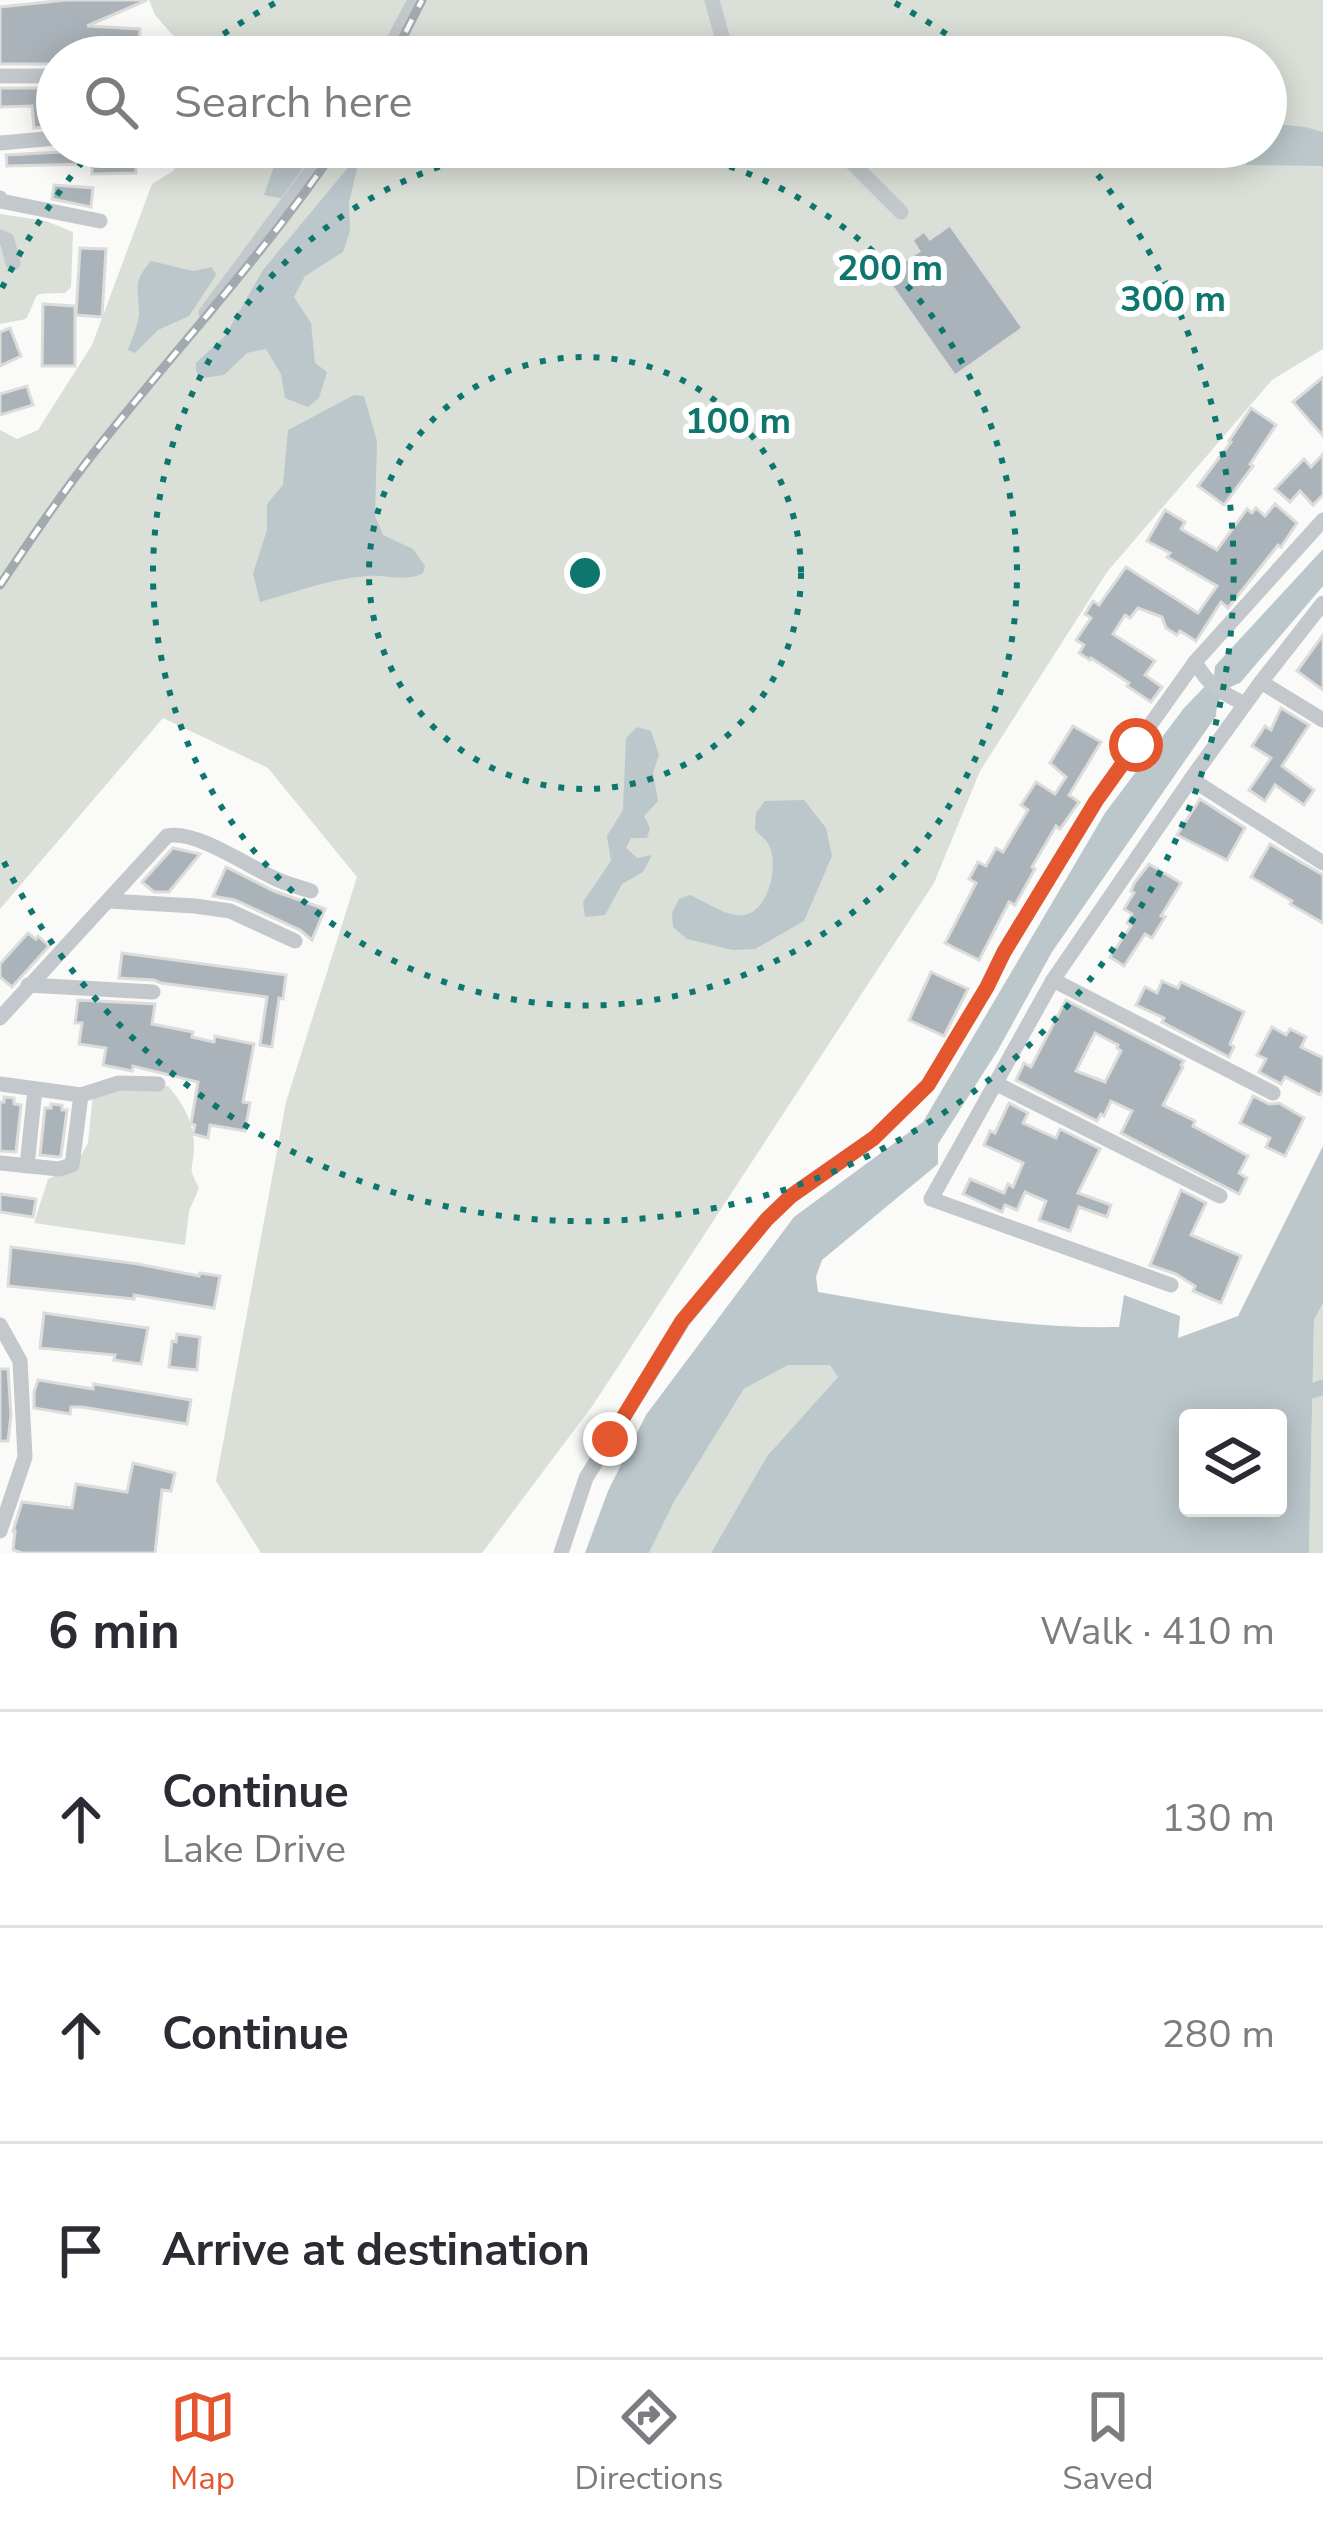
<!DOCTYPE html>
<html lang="en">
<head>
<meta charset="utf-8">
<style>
  :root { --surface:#fff; --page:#f7f7f7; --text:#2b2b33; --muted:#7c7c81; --line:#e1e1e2; --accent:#e4572e }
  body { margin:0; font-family:"Nunito Sans",sans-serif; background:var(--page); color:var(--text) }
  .controls { position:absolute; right:36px; bottom:36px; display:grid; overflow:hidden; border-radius:12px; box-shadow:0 6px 30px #0003 }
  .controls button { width:108px; height:108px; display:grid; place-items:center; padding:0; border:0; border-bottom:3px solid var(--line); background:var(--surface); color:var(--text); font:60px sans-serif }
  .stop { position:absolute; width:36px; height:36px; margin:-27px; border:9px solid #e4572e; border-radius:50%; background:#fff }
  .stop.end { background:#e4572e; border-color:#fff; box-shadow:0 3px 12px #0008 }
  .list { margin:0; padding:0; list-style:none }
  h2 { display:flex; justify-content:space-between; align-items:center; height:156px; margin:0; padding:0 48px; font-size:51px }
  h2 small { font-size:39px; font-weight:400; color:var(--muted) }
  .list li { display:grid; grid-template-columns:78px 1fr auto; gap:36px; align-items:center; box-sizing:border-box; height:216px; padding:0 48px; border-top:3px solid var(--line) }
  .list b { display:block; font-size:45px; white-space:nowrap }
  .list p { margin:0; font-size:39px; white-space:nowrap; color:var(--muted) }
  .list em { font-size:39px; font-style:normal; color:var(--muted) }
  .icon { flex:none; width:66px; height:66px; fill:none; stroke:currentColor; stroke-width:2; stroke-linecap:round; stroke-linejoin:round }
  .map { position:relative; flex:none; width:1323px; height:1553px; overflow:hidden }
  .search { position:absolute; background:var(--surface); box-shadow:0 6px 30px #0003; left:36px; right:36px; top:36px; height:132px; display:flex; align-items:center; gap:30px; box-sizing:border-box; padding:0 42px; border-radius:66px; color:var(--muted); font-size:45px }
  .sheet { height:804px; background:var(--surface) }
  nav { display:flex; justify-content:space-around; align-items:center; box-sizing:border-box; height:168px; border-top:3px solid var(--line); background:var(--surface); font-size:33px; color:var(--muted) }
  nav a { display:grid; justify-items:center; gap:6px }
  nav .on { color:var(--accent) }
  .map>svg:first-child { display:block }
  .green { fill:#dadfd7 }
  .water { fill:#bbc7cb; fill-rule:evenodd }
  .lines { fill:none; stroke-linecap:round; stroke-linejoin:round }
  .canal { stroke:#bbc7cb; stroke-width:15 }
  .building { fill:#aab3b9; stroke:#dcdcda; stroke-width:3; fill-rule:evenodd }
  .minor { stroke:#c3c8cc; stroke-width:15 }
  .rail-casing { stroke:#a2aab0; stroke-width:9 }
  .rail { stroke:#fff; stroke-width:4.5; stroke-dasharray:14; stroke-linecap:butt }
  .route { stroke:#e4572e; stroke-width:15 }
  .ring { fill:none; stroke:#0f766e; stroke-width:6; stroke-dasharray:6 12 }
  .centre { fill:#0f766e; stroke:#fff; stroke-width:6 }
  .ring-label { font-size:36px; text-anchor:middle; font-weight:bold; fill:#0f766e; stroke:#fff; stroke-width:12; stroke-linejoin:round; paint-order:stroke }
</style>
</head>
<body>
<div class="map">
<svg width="1323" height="1553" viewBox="0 0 1323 1553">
  <rect width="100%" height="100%" fill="#fafaf8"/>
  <!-- green -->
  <g class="green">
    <polygon points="149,0 1323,0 1323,349 1272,380 1107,572 980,771 934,883 593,1405 482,1553 261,1553 216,1481 286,1102 357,877 268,768 163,718 0,909 0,430 17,439 38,430 92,345 152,184 173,171 190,147 1266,147 1266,57 192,57 155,15"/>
    <path d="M0,214l46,7 27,11 -2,55 -6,6c-38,1 -23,-3 -39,26l-26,5z"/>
    <path d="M125,1084l43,2c16,18 27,39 26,64 -1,22 -7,14 5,38l-10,23 -4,34 -151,-22 14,-44 27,-13 13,-23 5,-49z"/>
    <polygon points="1323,1303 1323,1553 1309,1553 1314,1320"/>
    <polygon points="788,1365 831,1365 838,1377 767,1456 711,1553 649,1553 674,1502 744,1389"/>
  </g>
  <!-- water -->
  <g class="water">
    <polygon points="1268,123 1305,127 1323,132 1323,166 1247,165 1237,147 1266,147 1266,125"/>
    <polygon points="281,147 318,147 281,198 264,195"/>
    <polygon points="351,164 357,169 349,202 350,231 343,252 305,276 294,297 311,323 315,363 327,372 319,398 308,407 285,398 281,374 266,349 247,353 224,375 202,378 196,371 196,363 225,336 263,270"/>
    <path d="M151,261l42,10 19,-4 4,8 -27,41 -31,14 -23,23 -7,-3c4,-12 12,-28 11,-41 -1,-24 -6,-27 12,-48z"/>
    <path d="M354,395l10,1 13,45 -2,75 8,19 30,14 12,17 -2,7c-17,10 -38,1 -57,3 -37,3 -71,16 -106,26l-7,-28 14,-44v-26l16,-19 5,-55z"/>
    <path d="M1323,549v37l-83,97c-17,5 -23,17 -24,33l-164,236 -54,98 -60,94v20l-116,96 -6,17 2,15c101,17 198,37 301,35l5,-32 56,21 -2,22 60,-22 85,-170v157l-9,17 -5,233h-598l56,-97 71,-79 -8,-12h-42l-44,24 -70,113 -25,51h-64l23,-62 38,-76 148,-198 129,-95 182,-309 79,-105 30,-31 1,-11zM1188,1418h90v90h-90z"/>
    <polygon points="637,727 651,731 659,755 653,773 658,801 644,816 650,828 647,838 631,838 626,848 637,858 652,855 643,872 622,884 605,915 585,917 583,902 611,861 607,836 623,810 626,738"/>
    <path d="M804,800l22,28 6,28 -28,65 -49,28 -22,1 -46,-11 -14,-12 -1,-14 7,-14 11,-4c14,6 31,18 46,20 31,5 44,-48 33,-70 -3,-6 -9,-10 -14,-15l1,-17 9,-12z"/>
  </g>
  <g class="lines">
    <!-- canal -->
    <polyline class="canal" points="1312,1391 1323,1387"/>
  </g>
  <!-- building -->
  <g class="building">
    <polygon points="66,0 147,0 87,26 140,29 139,42 148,42 148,57 57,57 57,64 0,64 0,7"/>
    <polygon points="0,88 57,88 57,126 34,128 32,106 0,107"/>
    <polygon points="136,148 136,173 92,174 92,164 7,166 6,155"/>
    <polygon points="54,185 93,188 91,207 52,199"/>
    <polygon points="950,225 1023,328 955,376 884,275 919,251 912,240 924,231 930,239"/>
    <polygon points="80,248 106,249 102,317 76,315"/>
    <polygon points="43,304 75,306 75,366 42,366"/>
    <polygon points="10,328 21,356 0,366 0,332"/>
    <polygon points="1323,377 1323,436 1293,402"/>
    <polygon points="27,386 33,405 0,415 0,394"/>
    <polygon points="1251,408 1276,425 1250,464 1253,466 1224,505 1198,486 1231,442 1229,441"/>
    <polygon points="1323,454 1323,495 1313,505 1300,491 1290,502 1275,489 1304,459 1311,467"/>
    <polygon points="1275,504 1297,523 1281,547 1278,545 1228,608 1221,602 1196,641 1180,631 1177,635 1166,628 1162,617 1138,608 1130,618 1125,615 1113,634 1155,661 1145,675 1162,687 1151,702 1127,686 1129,683 1091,658 1090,660 1079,653 1084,645 1076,640 1091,618 1085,614 1093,601 1099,605 1126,567 1198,613 1217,586 1167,557 1170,553 1147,541 1165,510 1185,522 1181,529 1217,550 1247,509 1252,513 1256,508 1265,516"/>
    <polygon points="1323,635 1323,690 1297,671"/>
    <polygon points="1281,708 1309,725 1282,766 1314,790 1304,805 1275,785 1265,801 1249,790 1271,758 1252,746 1265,726 1271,730"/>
    <polygon points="1073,726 1101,742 1069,795 1079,802 1060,829 1056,826 1032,867 1035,869 1015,905 1009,902 979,960 945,943 976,883 969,879 978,862 986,866 996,848 1003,852 1028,810 1021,805 1036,782 1055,794 1066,777 1050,763"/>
    <polygon points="1200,799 1245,828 1227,860 1177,835"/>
    <polygon points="1270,844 1323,875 1323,923 1290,904 1292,901 1251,877"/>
    <polygon points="173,848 200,854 169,892 154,892 142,882"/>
    <polygon points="1149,864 1181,883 1161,916 1165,917 1152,938 1145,934 1124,966 1110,957 1131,926 1127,923 1132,914 1124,909 1134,893 1131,891 1135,882"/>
    <polygon points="226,867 274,891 325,909 312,940 300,930 235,900 213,896"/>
    <polygon points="28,933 36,939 38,936 49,946 12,987 0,977 0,964"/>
    <polygon points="122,953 286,975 283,999 279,998 272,1047 260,1045 267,997 161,983 154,980 119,978"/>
    <polygon points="931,972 968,989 944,1036 909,1020"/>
    <polygon points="1162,981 1178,988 1181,982 1244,1012 1230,1044 1234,1047 1229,1057 1162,1022 1164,1018 1136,1005 1145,987 1157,993"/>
    <polygon points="78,1000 155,1004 152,1024 193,1032 192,1037 214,1042 215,1036 254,1044 243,1102 250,1103 245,1131 210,1125 208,1138 193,1134 195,1125 191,1124 198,1082 133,1066 132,1071 103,1065 106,1048 79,1044 82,1023 75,1023"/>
    <path d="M1066,1000l118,61 -3,4 2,2 -20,38 32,16 -2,5 55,30 -9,17 8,5 -8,16 -118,-61 11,-22 -21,-10 -7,15 -3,-2 -4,7 -81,-41 8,-17 7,4zM1095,1033l23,12 -1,3 4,3 -16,31 -29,-11z"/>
    <polygon points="1272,1027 1286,1035 1290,1029 1306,1037 1301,1047 1323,1058 1323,1089 1320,1095 1285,1077 1281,1084 1259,1072 1266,1059 1257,1055"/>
    <polygon points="1253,1096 1269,1104 1279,1103 1304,1118 1285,1156 1266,1147 1270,1138 1240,1123"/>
    <polygon points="4,1097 14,1098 14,1104 21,1105 16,1152 0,1151 0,1102 4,1102"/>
    <polygon points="1009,1103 1028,1113 1023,1123 1056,1138 1060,1129 1100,1149 1078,1193 1111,1205 1107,1217 1079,1207 1070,1231 1039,1220 1046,1201 1025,1192 1017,1210 1005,1205 1002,1212 963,1194 970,1179 1004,1193 1008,1184 1013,1187 1023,1163 984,1145 990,1131 995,1133"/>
    <polygon points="51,1104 62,1105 62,1110 67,1110 61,1156 58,1157 40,1155 45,1108 51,1108"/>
    <polygon points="1181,1190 1206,1203 1191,1235 1241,1256 1221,1303 1193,1291 1195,1286 1176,1274 1150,1265"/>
    <polygon points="0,1194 36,1199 33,1217 0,1212"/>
    <polygon points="11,1247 138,1264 199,1276 200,1273 220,1276 214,1308 134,1295 134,1299 8,1286"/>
    <polygon points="44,1313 148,1328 141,1364 114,1360 115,1355 40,1348"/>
    <polygon points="177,1334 200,1337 197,1370 169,1367 172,1341 176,1342"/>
    <polygon points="0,1369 8,1369 11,1415 8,1441 0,1441"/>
    <polygon points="38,1380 93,1389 94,1384 191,1400 187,1424 82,1407 71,1407 70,1414 34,1408 34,1392"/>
    <polygon points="133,1463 175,1473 171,1491 162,1490 155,1553 22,1553 13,1550 15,1531 13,1531 22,1502 72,1508 76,1484 127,1492"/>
  </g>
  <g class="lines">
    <!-- minor -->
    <g class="minor">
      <polyline points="712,0 724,44 735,57"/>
      <polyline points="385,57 415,0"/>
      <polyline points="0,76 57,76"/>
      <polyline points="0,143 57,138"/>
      <polyline points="836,147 901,212"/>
      <polyline points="0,198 1,201 100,221"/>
      <polyline points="0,237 7,240 13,263"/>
      <polyline points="206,313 329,147"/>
      <path d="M1195,662c15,25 24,29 50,42"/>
      <polyline points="1261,682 1323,720"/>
      <polyline points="1191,779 1323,863"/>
      <polyline points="109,901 195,906 230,911 295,941"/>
      <polyline points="1053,980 1273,1093"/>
      <polyline points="28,985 153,992"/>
      <path d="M0,1018l167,-182c27,-7 81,30 107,42 12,6 25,9 37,13"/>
      <polyline points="995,1083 1220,1196"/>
      <polyline points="0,1084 81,1095 119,1083 158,1084"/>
      <polyline points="0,1163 59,1169 72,1165 81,1095"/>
      <polyline points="27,1166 35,1089"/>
      <polyline points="1171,1285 931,1199 1053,980 1191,779 1261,682 1323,603"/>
      <polyline points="0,1325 20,1361 25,1457 0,1531"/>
      <polyline points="561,1553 586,1478 683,1321 767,1219 791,1196 874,1138 928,1085 987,987 1004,952 1096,801 1195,662 1323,520"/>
    </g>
    <defs>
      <g id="rail">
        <polyline points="393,57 422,0"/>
        <path d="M0,585c31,-46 62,-92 96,-135 80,-101 168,-196 241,-303"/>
      </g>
    </defs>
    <!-- rail casing -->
    <use href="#rail" class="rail-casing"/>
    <!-- rail -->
    <use href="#rail" class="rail"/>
  </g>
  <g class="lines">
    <!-- route -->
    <polyline class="route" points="610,1439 682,1321 767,1219 791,1196 874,1138 928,1085 987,987 1004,952 1096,801 1136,745"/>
  </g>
  <!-- distance rings -->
  <g class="ring">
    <circle cx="585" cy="573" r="216"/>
    <path d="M660 148A432 432 0 1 1 510 148"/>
    <path d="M2 288A649 649 0 0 1 95 147M194 55A649 649 0 0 1 275 3M895 3A649 649 0 0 1 976 55M1075 147A649 649 0 1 1 2 858"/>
  </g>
  <circle cx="585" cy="573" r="18" class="centre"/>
  <g class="ring-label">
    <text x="890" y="280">200 m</text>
    <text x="1173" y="311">300 m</text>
    <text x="738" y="433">100 m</text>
  </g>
</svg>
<div class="controls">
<button><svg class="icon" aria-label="layers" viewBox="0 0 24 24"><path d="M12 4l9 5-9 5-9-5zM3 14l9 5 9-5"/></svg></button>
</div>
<div class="stop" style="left:1136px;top:745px"></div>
<div class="stop end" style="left:610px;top:1439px"></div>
<div class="search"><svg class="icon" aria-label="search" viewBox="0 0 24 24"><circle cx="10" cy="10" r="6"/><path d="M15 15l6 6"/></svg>Search here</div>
</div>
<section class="sheet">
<h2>6 min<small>Walk · 410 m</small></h2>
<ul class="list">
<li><svg class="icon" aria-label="ahead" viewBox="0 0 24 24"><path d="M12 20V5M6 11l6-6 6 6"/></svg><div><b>Continue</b><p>Lake Drive</p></div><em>130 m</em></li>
<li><svg class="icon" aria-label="ahead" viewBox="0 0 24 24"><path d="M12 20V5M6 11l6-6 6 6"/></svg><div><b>Continue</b></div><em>280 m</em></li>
<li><svg class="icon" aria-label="arrive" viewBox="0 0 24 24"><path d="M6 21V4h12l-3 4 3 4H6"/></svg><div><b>Arrive at destination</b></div></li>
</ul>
</section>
<nav>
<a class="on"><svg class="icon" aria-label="map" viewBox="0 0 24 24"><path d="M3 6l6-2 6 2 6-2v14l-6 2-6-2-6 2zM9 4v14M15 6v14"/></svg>Map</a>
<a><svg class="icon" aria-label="directions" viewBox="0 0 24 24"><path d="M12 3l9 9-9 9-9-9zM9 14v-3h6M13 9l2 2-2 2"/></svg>Directions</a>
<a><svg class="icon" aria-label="saved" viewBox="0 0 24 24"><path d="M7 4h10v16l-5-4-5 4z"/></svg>Saved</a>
</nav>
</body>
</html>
